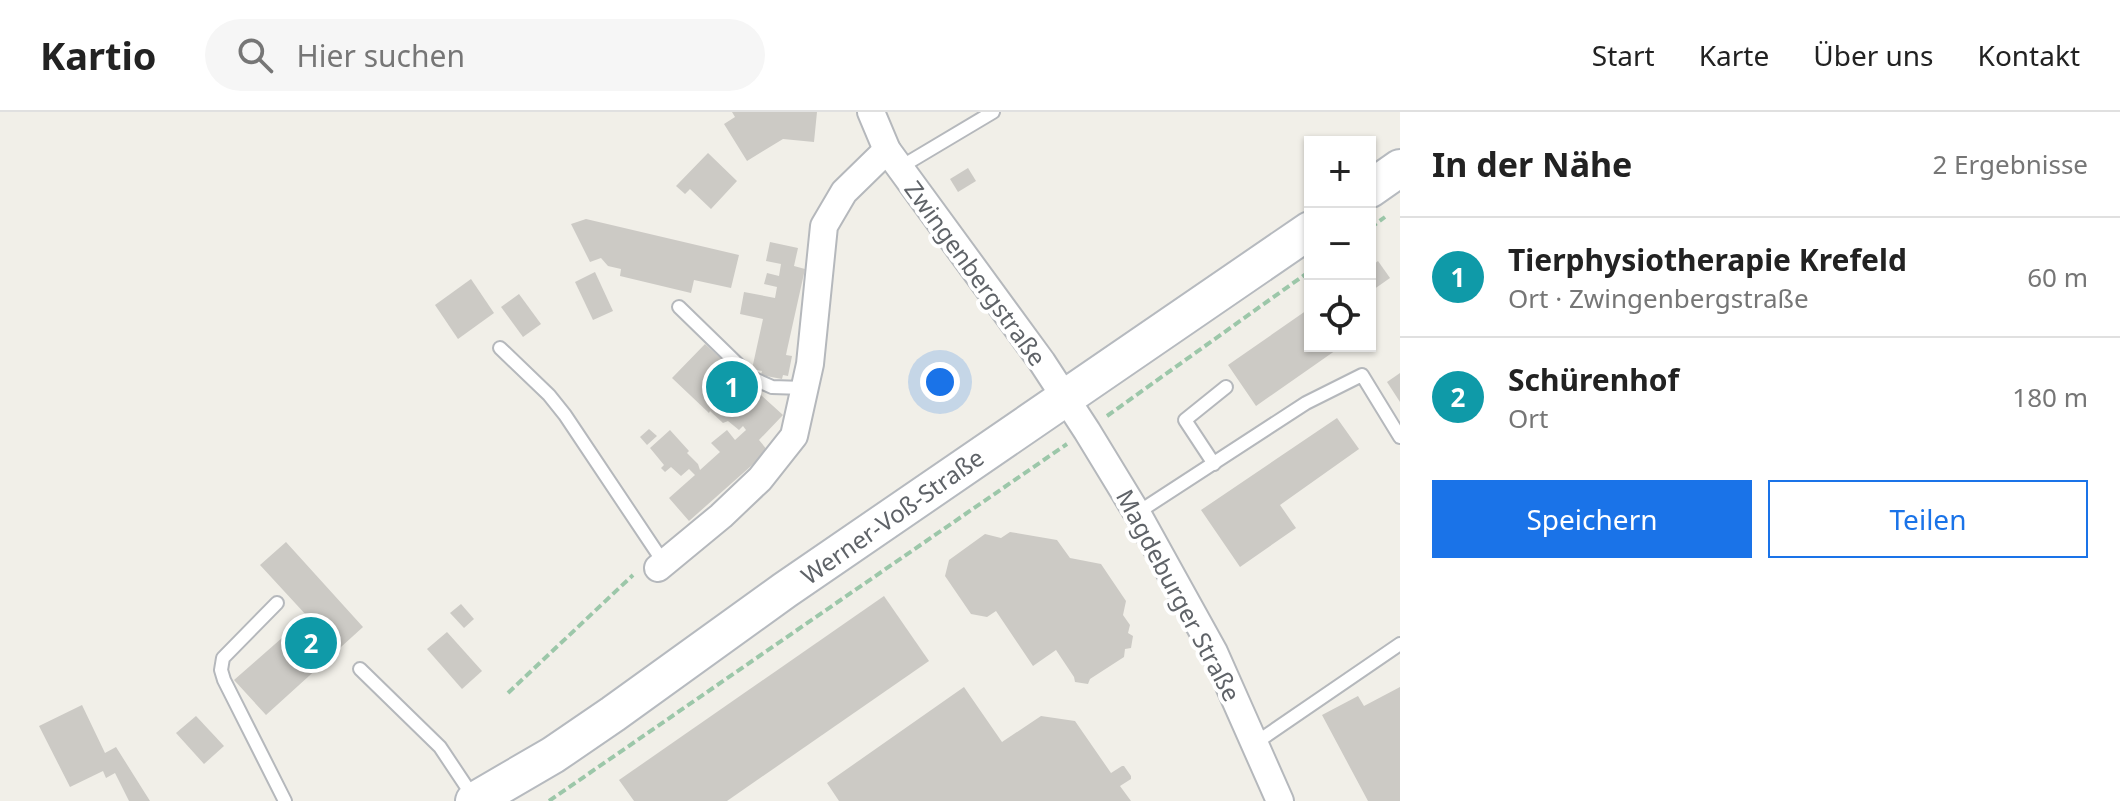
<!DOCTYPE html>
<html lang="de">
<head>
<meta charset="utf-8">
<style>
  :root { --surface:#fff; --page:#f6f6f6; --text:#222; --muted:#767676; --line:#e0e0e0; --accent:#1a73e8 }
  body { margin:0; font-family:"Noto Sans",sans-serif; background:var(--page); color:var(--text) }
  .controls { position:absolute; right:24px; top:24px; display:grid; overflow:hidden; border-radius:0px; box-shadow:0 2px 6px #0004 }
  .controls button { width:72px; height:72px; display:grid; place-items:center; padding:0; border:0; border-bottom:2px solid var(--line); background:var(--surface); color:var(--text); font:40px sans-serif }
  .you { position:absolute; left:940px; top:270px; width:28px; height:28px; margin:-20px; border:6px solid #fff; border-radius:50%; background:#1a73e8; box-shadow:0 0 0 12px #1a73e833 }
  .badge { display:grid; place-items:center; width:52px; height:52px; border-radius:50%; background:var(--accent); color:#fff; font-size:26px; font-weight:700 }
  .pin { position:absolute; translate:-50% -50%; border:4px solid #fff; box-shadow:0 2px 8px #0006 }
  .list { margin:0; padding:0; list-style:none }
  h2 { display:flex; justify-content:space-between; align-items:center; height:104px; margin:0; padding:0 32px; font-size:34px }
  h2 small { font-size:26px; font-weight:400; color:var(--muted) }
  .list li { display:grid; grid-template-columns:52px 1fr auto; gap:24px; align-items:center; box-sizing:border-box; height:120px; padding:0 32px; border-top:2px solid var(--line) }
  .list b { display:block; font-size:30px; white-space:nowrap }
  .list p { margin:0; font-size:26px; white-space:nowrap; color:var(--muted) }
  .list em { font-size:26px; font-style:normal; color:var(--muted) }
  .actions { display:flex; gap:16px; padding:24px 32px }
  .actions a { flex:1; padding:18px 0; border:2px solid var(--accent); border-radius:0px; text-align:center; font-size:28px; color:var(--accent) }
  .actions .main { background:var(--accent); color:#fff }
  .icon { flex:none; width:44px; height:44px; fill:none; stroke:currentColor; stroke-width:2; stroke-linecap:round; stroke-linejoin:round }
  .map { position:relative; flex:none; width:1400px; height:689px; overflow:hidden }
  header { display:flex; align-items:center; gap:48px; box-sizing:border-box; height:112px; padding:0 40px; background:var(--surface); border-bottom:2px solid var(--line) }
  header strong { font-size:38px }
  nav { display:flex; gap:44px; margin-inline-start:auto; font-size:28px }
  .search { width:560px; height:72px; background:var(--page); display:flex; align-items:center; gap:20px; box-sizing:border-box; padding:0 28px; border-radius:44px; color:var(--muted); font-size:30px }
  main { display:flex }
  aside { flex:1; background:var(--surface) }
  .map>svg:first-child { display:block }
  .building { fill:#cccac5 }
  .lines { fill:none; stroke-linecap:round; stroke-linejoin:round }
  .service-casing { stroke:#b5b8bc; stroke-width:16 }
  .minor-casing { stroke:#b5b8bc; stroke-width:30 }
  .secondary-casing { stroke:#b6babf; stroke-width:40 }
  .path { stroke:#9cc7a9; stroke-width:4; stroke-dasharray:8 4; stroke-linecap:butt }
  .service { stroke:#fff; stroke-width:12 }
  .minor { stroke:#fff; stroke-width:26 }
  .secondary { stroke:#fff; stroke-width:36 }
  .labels { text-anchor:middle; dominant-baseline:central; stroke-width:8; stroke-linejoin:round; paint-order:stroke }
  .street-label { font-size:24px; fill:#5f6368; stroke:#fff }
</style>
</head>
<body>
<header>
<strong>Kartio</strong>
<div class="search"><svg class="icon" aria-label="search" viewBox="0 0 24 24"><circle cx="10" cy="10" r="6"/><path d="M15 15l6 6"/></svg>Hier suchen</div>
<nav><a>Start</a><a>Karte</a><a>Über uns</a><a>Kontakt</a></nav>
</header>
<main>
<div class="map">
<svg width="1400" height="689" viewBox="0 0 1400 689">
  <rect width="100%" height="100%" fill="#f1efe8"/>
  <!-- building -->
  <g class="building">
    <polygon points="732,0 817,0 814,30 783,27 747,49 724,12 735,5"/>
    <polygon points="708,41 737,69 711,97 690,77 685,82 676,74"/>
    <polygon points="968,56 976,69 958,80 950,67"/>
    <polygon points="586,107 739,143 731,176 694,168 691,181 620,164 621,157 608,154 601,146 590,150 571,112"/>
    <polygon points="770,130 798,136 794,154 805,157 787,238 786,243 792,244 788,264 783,263 782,267 761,263 762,259 752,257 763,207 740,202 744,180 775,186 777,175 764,172 767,161 779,164 781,152 766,149"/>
    <polygon points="1378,149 1390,166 1370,180 1370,155"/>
    <polygon points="595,160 613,199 593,208 575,170"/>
    <polygon points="471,167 494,201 458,227 435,193"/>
    <polygon points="519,182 541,212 523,225 501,195"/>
    <polygon points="1310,196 1310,234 1338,234 1339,236 1256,294 1228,253"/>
    <polygon points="705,232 783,303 759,328 768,339 689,409 669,386 695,363 689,357 681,364 671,355 665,360 661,356 664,353 650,336 670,318 689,339 687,341 698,352 700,358 720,340 711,331 727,318 735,328 746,318 743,314 739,318 728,309 723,311 710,299 709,301 672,266"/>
    <polygon points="1400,261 1400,290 1387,270"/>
    <polygon points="1337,306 1359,337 1280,393 1296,416 1240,455 1201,398"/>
    <polygon points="649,317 657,324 647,333 640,325"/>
    <polygon points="1010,420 1057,428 1070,446 1101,452 1126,489 1123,503 1130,513 1128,521 1133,524 1131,536 1125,537 1124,545 1090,567 1088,572 1075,570 1074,565 1056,538 1033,554 996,499 987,505 971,502 945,464 949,448 985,422 1001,426"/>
    <polygon points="286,430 363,515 266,603 234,568 307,504 260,453"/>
    <polygon points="884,484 929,549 727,689 634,689 619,668"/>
    <polygon points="461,492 474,507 464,516 450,501"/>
    <polygon points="447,520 482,559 462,577 427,537"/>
    <polygon points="964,575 1002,630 1041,604 1075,609 1111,661 1122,654 1124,654 1131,664 1131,667 1120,674 1131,689 839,689 827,671"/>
    <polygon points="1400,575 1400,689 1368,689 1322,603 1358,584 1364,594"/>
    <polygon points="82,593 105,641 116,635 150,689 129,689 115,661 106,666 103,659 70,675 39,614"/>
    <polygon points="196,604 224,634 204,652 176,621"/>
  </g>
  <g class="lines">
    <defs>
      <g id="service">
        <polyline points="899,56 993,0"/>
        <polyline points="679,195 752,266 772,275 804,276"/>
        <polyline points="500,236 549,283 565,303 664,451"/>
        <polyline points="1214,352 1185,308 1226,275"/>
        <polyline points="1137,401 1306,291 1362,263 1400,325"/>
        <polyline points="277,491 223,546 221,558 224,568 285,689"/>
        <polyline points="360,557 440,635 474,686"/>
        <polyline points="1254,632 1400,532"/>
      </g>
      <g id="minor">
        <polyline points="871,0 887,38 1042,250 1087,319 1137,401 1214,540 1280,689"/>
        <polyline points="658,456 721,404 760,367 794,324 810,252 824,114 844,80 887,38"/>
      </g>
      <g id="secondary">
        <polyline points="1370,77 1400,56"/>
        <polyline points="474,689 553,643 613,602 785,478 1310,118"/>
      </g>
    </defs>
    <!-- service casing -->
    <use href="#service" class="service-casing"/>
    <!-- minor casing -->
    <use href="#minor" class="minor-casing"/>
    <!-- secondary casing -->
    <use href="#secondary" class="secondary-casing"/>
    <!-- path -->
    <g class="path">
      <polyline points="1370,116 1385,105"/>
      <polyline points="1107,304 1310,159"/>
      <polyline points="508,581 633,463"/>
      <polyline points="549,689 1067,332"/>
    </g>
    <!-- service -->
    <use href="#service" class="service"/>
    <!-- minor -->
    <use href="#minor" class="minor"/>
    <!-- secondary -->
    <use href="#secondary" class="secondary"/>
  </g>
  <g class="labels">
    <!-- street labels -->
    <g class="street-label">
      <text transform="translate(976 161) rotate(54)">Zwingenbergstraße</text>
      <text transform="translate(892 404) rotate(-35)">Werner-Voß-Straße</text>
      <text transform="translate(1179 483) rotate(62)">Magdeburger Straße</text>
    </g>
  </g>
</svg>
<div class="controls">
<button>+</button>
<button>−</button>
<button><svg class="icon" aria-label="locate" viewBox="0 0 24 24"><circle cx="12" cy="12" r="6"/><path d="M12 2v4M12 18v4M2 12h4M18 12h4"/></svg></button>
</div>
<div class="you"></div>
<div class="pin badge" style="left:732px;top:275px;background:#0f9aa8">1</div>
<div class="pin badge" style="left:311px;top:531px;background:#0f9aa8">2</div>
</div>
<aside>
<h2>In der Nähe<small>2 Ergebnisse</small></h2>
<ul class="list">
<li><span class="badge" style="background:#0f9aa8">1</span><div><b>Tierphysiotherapie Krefeld</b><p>Ort · Zwingenbergstraße</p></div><em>60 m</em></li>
<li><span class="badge" style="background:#0f9aa8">2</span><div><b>Schürenhof</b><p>Ort</p></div><em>180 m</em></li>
</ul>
<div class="actions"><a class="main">Speichern</a><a>Teilen</a></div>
</aside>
</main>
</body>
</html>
